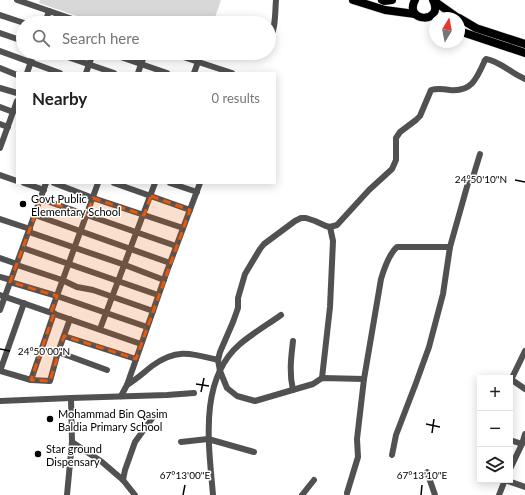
<!DOCTYPE html>
<html lang="en">
<head>
<meta charset="utf-8">
<style>
  :root { --surface:#fff; --page:#f6f6f6; --text:#202124; --muted:#757577; --line:#e0e0e0 }
  body { margin:0; font-family:Lato,sans-serif; background:var(--page); color:var(--text) }
  .controls { position:absolute; right:12px; bottom:12px; display:grid; overflow:hidden; border-radius:0px; box-shadow:0 2px 10px #0003 }
  .controls button { width:36px; height:36px; display:grid; place-items:center; padding:0; border:0; border-bottom:1px solid var(--line); background:var(--surface); color:var(--text); font:20px sans-serif }
  .compass { position:absolute; left:429px; top:12px; width:36px; height:36px; border-radius:50%; background:var(--surface); box-shadow:0 2px 10px #0003; rotate:10deg }
  .list { margin:0; padding:0; list-style:none }
  h2 { display:flex; justify-content:space-between; align-items:center; height:52px; margin:0; padding:0 16px; font-size:17px }
  h2 small { font-size:13px; font-weight:400; color:var(--muted) }
  .icon { flex:none; width:22px; height:22px; fill:none; stroke:currentColor; stroke-width:2; stroke-linecap:round; stroke-linejoin:round }
  .map { position:relative; flex:none; width:525px; height:495px; overflow:hidden }
  .search { position:absolute; background:var(--surface); box-shadow:0 2px 10px #0003; left:16px; top:16px; width:260px; height:44px; display:flex; align-items:center; gap:10px; box-sizing:border-box; padding:0 14px; border-radius:22px; color:var(--muted); font-size:15px }
  .panel { position:absolute; background:var(--surface); box-shadow:0 2px 10px #0003; left:16px; top:72px; width:260px; height:112px; border-radius:0px }
  .map>svg:first-child { display:block }
  .green { fill:#d8d8d8 }
  .lines { fill:none; stroke-linecap:round; stroke-linejoin:round }
  .major-casing { stroke:#dbdbdb; stroke-width:9 }
  .minor { stroke:#515151; stroke-width:6 }
  .major { stroke:#000; stroke-width:8 }
  .marked { fill:#e8590c; fill-opacity:0.2; stroke:#e8590c; stroke-width:3; stroke-dasharray:8 5; stroke-linejoin:round }
  .ticks { fill:none; stroke:#000; stroke-width:1.5 }
  .poi-dot { fill:#000; stroke:#fff; stroke-width:1.5 }
  .labels { text-anchor:middle; dominant-baseline:central; stroke-width:3; stroke-linejoin:round; paint-order:stroke }
  .poi-label { font-size:11px; fill:#000; stroke:#fff; text-anchor:start }
  .ticks-label { font-size:10px; text-anchor:middle; fill:#000; stroke:#fff; stroke-width:3; stroke-linejoin:round; paint-order:stroke }
</style>
</head>
<body>
<div class="map">
<svg width="525" height="495" viewBox="0 0 525 495">
  <rect width="100%" height="100%" fill="#fff"/>
  <!-- green -->
  <polygon class="green" points="40,0 221,0 213,23 97,23 39,3"/>
  <g class="lines">
    <defs>
      <g id="major">
        <polyline points="353,0 385,10 415,14"/>
        <polyline points="382,0 384,1 392,0"/>
        <path d="M415,0c-12,23 30,24 18,0"/>
        <polyline points="434,1 458,18"/>
        <polyline points="459,18 476,28 525,44"/>
        <polyline points="459,31 525,53"/>
      </g>
    </defs>
    <!-- major casing -->
    <use href="#major" class="major-casing"/>
    <!-- minor -->
    <g class="minor">
      <polyline points="17,0 84,23"/>
      <polyline points="0,15 24,23"/>
      <polyline points="45,23 49,11"/>
      <polyline points="0,33 23,41"/>
      <path d="M269,38c7,-6 6,-28 7,-38"/>
      <polyline points="0,51 60,73"/>
      <polyline points="56,53 114,73"/>
      <polyline points="109,53 167,73"/>
      <polyline points="171,53 232,73"/>
      <polyline points="0,68 17,75"/>
      <polyline points="27,73 34,53"/>
      <polyline points="86,73 93,53"/>
      <polyline points="138,73 145,53"/>
      <polyline points="194,73 198,62"/>
      <polyline points="0,88 17,93"/>
      <polyline points="0,107 13,112"/>
      <polyline points="0,124 8,127"/>
      <polyline points="0,148 17,101"/>
      <polyline points="0,175 17,181"/>
      <polyline points="24,183 44,190"/>
      <polyline points="54,183 93,198 183,228"/>
      <polyline points="114,183 190,210"/>
      <polyline points="170,183 197,192"/>
      <polyline points="41,199 176,246"/>
      <polyline points="35,215 170,263"/>
      <polyline points="0,219 30,229"/>
      <polyline points="29,232 125,265 164,280"/>
      <polyline points="23,248 158,295"/>
      <polyline points="0,258 17,264"/>
      <polyline points="17,265 62,280 77,287 93,290 153,311"/>
      <polyline points="0,277 11,280"/>
      <polyline points="10,282 57,296 147,327"/>
      <polyline points="0,295 141,344"/>
      <polyline points="0,310 46,183"/>
      <polyline points="51,312 98,183"/>
      <polyline points="100,329 155,183"/>
      <polyline points="64,336 136,359"/>
      <path d="M293,341c-2,18 -4,31 0,49"/>
      <polyline points="58,352 107,370"/>
      <polyline points="0,371 31,380 50,381 58,352 70,319"/>
      <polyline points="0,371 24,303"/>
      <polyline points="322,378 330,307 333,241 330,227"/>
      <path d="M364,379l-42,-1 -9,6 -58,17 -18,-5 -10,-8 -7,-17 -2,-11 2,-8 13,-30 5,-14v-10l7,-24 15,-25 4,-5 31,-23 6,-3h5l9,3 11,5 4,1 7,-2 32,-35 23,-21 4,-9v-22l4,-6 16,-12 4,-4 11,-26c6,-2 13,-1 19,0 22,2 27,-12 35,-30l1,-1c14,2 26,15 39,20"/>
      <polyline points="31,380 54,313"/>
      <polyline points="512,380 525,389"/>
      <polyline points="510,382 525,351"/>
      <path d="M127,385c10,-6 16,-12 25,-19 24,-18 39,-13 66,-6"/>
      <polyline points="121,396 127,385 167,271 200,183"/>
      <polyline points="0,401 71,398 167,395 194,393"/>
      <polyline points="510,440 522,444"/>
      <polyline points="72,442 102,462 123,480 135,495"/>
      <polyline points="181,442 208,439 254,452"/>
      <polyline points="392,455 396,435 416,383 429,347 443,294 450,247 468,183 473,177 480,154"/>
      <polyline points="510,469 522,444 525,434"/>
      <polyline points="427,472 435,495"/>
      <polyline points="123,480 125,470 135,442 153,417"/>
      <polyline points="505,480 525,487"/>
      <path d="M347,493l11,-36 -1,-18 7,-60 17,-100c3,-10 8,-25 16,-32h53"/>
      <polyline points="67,495 72,442 71,398"/>
      <path d="M213,495c-4,-49 -15,-115 27,-151 13,-11 27,-19 41,-29"/>
      <polyline points="302,495 314,480"/>
      <polyline points="499,495 505,480"/>
    </g>
    <!-- major -->
    <use href="#major" class="major"/>
  </g>
  <!-- marked area -->
  <path class="marked" d="M151,196l39,14 -54,149 -72,-23 -14,45 -19,-1 23,-67 -3,-1 6,-16 -47,-14 31,-83 46,16 6,-17 51,17z"/>
  <!-- ticks -->
  <path class="ticks" d="M515,180l10,2M0,349l10,2M196,384l13,2M201,392l3,-14M426,424l14,3M432,433l2,-14M183,495l2,-10M421,495l1,-10"/>
  <!-- markers -->
  <g class="poi-dot">
    <circle cx="23" cy="204" r="4"/>
    <circle cx="50" cy="419" r="4"/>
    <circle cx="38" cy="454" r="4"/>
  </g>
  <g class="labels">
    <!-- poi labels -->
    <g class="poi-label">
      <text x="31" y="198">Govt Public<tspan x="31" dy="13">Elementary School</tspan></text>
      <text x="58" y="413">Mohammad Bin Qasim<tspan x="58" dy="13">Baldia Primary School</tspan></text>
      <text x="46" y="448">Star ground<tspan x="46" dy="13">Dispensary</tspan></text>
    </g>
  </g>
  <g class="ticks-label">
    <text x="481" y="183">24°50'10"N</text>
    <text x="44" y="355">24°50'00"N</text>
    <text x="185" y="479">67°13'00"E</text>
    <text x="422" y="479">67°13'10"E</text>
  </g>
</svg>
<div class="controls">
<button>+</button>
<button>−</button>
<button><svg class="icon" aria-label="layers" viewBox="0 0 24 24"><path d="M12 4l9 5-9 5-9-5zM3 14l9 5 9-5"/></svg></button>
</div>
<svg class="compass" viewBox="-18 -18 36 36"><path d="M0-13l5 13h-10z" fill="#e53935"/><path d="M0 13l5-13h-10z" fill="#757577"/></svg>
<div class="search"><svg class="icon" aria-label="search" viewBox="0 0 24 24"><circle cx="10" cy="10" r="6"/><path d="M15 15l6 6"/></svg>Search here</div>
<section class="panel">
<h2>Nearby<small>0 results</small></h2>
<ul class="list">
</ul>
</section>
</div>
</body>
</html>
